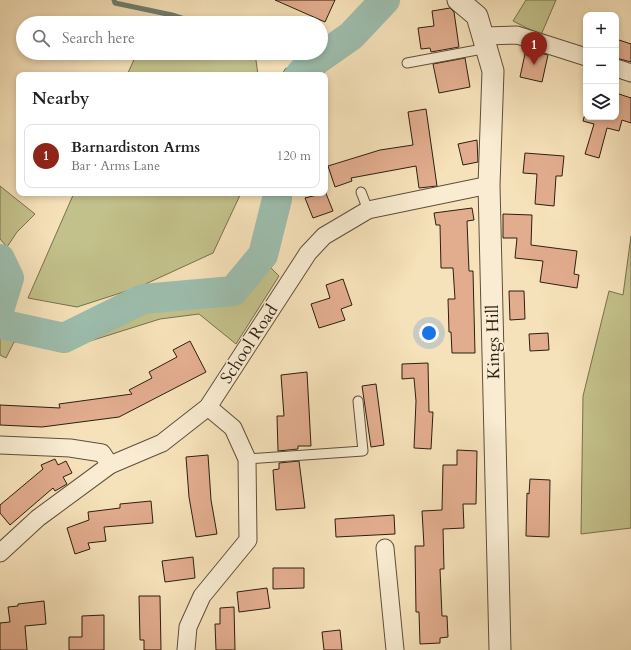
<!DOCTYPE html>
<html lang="en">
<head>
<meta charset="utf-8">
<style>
  :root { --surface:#fff; --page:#f6f6f6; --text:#202124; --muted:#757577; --line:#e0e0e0; --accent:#8f2418 }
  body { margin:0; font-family:Cardo,serif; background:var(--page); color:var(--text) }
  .controls { position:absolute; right:12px; top:12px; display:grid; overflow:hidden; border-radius:8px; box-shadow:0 2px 6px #0003 }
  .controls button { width:36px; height:36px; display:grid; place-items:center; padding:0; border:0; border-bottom:1px solid var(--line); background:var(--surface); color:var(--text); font:20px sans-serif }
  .you { position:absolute; left:429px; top:333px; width:14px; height:14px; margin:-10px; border:3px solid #fff; border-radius:50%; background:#1a73e8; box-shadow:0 0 0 6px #1a73e833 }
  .badge { display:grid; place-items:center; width:26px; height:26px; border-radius:50%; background:var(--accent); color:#fff; font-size:13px; font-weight:700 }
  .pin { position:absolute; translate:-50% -33px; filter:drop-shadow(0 1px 2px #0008) }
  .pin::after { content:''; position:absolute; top:21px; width:14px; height:12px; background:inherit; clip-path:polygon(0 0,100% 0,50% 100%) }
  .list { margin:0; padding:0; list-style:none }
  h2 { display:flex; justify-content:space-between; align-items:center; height:52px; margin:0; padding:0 16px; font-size:17px }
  h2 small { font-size:13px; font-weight:400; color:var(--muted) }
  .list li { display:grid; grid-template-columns:26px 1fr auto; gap:12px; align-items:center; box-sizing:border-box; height:64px; margin:0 8px 8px; padding:0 8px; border:1px solid var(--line); border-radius:8px }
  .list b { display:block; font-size:15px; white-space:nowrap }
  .list p { margin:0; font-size:13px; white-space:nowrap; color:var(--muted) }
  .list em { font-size:13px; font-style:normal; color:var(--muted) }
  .icon { flex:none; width:22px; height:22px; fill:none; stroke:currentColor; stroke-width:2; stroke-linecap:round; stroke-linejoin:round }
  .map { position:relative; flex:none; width:631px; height:650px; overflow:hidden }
  .search { position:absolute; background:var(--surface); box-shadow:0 2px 6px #0003; left:16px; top:16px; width:312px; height:44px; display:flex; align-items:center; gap:10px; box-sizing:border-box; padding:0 14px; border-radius:22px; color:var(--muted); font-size:15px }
  .panel { position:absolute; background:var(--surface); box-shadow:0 2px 6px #0003; left:16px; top:72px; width:312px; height:124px; border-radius:8px }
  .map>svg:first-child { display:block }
  .green { fill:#c3c18b; stroke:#78704e }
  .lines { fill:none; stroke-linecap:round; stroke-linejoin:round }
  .stream { stroke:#707e6f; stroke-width:5 }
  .river { stroke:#9dbeae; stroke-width:30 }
  .building { fill:#e2ad8f; stroke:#2d1e10 }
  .service-casing { stroke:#5f4f3a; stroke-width:11 }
  .minor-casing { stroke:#5f4f3a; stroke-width:19 }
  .tertiary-casing { stroke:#5f4f3a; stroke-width:23 }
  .service { stroke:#f9ecd2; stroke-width:9 }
  .minor { stroke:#f9ecd2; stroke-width:17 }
  .tertiary { stroke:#f9ecd2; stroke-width:21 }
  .labels { text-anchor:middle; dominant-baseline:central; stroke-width:3.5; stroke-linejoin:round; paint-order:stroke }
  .street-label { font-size:17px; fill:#2d1e10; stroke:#f9ecd2 }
</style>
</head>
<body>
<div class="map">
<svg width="631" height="650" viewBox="0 0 631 650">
  <rect width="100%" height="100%" fill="#f6e2ba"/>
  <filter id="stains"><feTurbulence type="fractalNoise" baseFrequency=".005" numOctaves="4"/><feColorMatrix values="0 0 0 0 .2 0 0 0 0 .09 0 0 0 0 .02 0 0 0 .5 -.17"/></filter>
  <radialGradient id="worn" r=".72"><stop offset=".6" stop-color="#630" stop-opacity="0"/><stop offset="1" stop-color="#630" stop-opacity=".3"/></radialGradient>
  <!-- green -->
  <g class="green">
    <polygon points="370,0 392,0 322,75 282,75 285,69 316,53 321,53 321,49 335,39"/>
    <polygon points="526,0 556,0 541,35 513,21"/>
    <polygon points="172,15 197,23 152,23"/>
    <polygon points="137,53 255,53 258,75 127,75"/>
    <polygon points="0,186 35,214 17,232 7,247 0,239"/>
    <polygon points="74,193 241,193 213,253 139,287 77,307 28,298"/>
    <polygon points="269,193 288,193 268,265 279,276 236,344 199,314 160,319 71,347 14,342 6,358 0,355 0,336 14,341 26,325 48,331 77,327 142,293 222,282 245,265 259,241 269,200"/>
    <polygon points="631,236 631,528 581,534 583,396 609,291 623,295"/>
  </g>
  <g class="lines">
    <!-- stream -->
    <polyline class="stream" points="114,0 115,3 172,15 197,23"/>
    <!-- river -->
    <g class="river">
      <polyline points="300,75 308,66 351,36 385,0"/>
      <polyline points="0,259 9,278 0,307"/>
      <polyline points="0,324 64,338 143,299 233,291 263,255 277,199 277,193"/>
    </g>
  </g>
  <!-- building -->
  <g class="building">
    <polygon points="275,0 335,0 325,22"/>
    <polygon points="450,8 454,12 459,47 431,52 430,48 421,49 418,28 434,26 432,11"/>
    <polygon points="616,39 631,44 631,62 616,58"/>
    <polygon points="526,49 548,55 542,82 520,77"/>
    <polygon points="465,58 470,87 439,93 433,64"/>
    <polygon points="616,93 631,98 631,123 622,120 619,131 607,128 599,158 585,154 594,124 583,121 584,117 616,117"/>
    <polygon points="426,109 437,186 419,188 416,166 351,178 352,181 335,187 328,166 380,150 413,145 408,112"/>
    <polygon points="477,140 478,162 463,165 458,144"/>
    <polygon points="525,153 564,156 562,176 556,176 554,206 535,204 537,174 523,173"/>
    <polygon points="325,191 333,211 313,218 305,198 325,193"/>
    <polygon points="472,208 474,220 467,221 469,271 473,271 475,353 452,353 451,332 449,332 448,299 455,299 453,268 441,268 440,225 436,225 434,213"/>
    <polygon points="503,214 532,215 531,245 577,251 574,274 579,275 577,288 540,282 543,261 515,258 517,238 503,238"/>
    <polygon points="343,279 352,305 341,309 345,320 319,328 311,304 330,298 326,285"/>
    <polygon points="509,291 524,291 525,319 510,320"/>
    <polygon points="548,333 549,350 530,351 529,334"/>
    <polygon points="190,341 206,372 119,417 42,427 0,425 0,405 60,408 59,404 132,394 129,390 152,378 149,372 177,357 173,350"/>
    <polygon points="428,363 429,412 433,412 431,449 414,448 416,401 414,378 402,379 402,364"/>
    <polygon points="307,372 311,446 298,446 298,449 278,451 277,416 284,416 281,375"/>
    <polygon points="376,384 384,445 371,447 362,386"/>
    <polygon points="457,450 477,451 476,504 463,504 464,528 443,529 444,569 440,569 442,616 447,616 448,637 440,638 440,643 420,644 419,612 416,612 415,546 424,546 422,511 442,510 443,465 457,465"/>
    <polygon points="208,455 211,500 217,534 196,537 189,497 186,457"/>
    <polygon points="55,459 58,465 66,461 72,473 63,477 67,484 55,491 53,488 10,525 0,513 0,505 43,469 41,465"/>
    <polygon points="299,461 305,508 276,510 273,470 279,469 279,463"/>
    <polygon points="530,479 550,480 549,537 526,536 527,493 529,494"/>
    <polygon points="151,501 153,523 104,527 106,541 88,543 90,549 75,554 67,528 89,520 88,512 120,508 120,504"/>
    <polygon points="394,515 395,534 336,537 335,519"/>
    <polygon points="193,557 195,578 165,582 162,561"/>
    <polygon points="273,568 304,568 304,588 273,589"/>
    <polygon points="267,588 270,608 239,612 237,592"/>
    <polygon points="139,596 160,596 161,650 144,650 144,640 140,640"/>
    <polygon points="44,601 46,624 25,626 27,650 0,650 0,623 10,622 8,607 18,606 18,604"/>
    <polygon points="234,607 235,650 216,650 215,624 220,624 220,608"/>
    <polygon points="104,615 104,650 69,650 69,637 82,637 82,616"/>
    <polygon points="340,630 342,650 324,650 322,632"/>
  </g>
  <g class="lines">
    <defs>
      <g id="service">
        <polyline points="407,63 488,48"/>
        <polyline points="361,192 368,210"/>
        <polyline points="247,459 363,451 358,401"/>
      </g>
      <g id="minor">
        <polyline points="484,36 517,35 586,57"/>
        <polyline points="616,68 631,73"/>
        <polyline points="0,445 70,448 102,453 110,465"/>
        <polyline points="385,548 395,650"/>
        <polyline points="0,553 38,518 110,465 162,443 208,407 308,253 324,236 368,210 489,185"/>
        <polyline points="186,650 188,627 202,596 248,540 247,459 233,428 208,407"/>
      </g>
      <polyline id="tertiary" points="458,0 477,16 493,71 489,185 500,650"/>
    </defs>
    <!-- service casing -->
    <use href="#service" class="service-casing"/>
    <!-- minor casing -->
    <use href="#minor" class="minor-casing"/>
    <!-- tertiary casing -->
    <use href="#tertiary" class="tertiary-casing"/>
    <!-- service -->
    <use href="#service" class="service"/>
    <!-- minor -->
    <use href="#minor" class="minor"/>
    <!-- tertiary -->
    <use href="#tertiary" class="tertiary"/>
  </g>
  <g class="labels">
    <!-- street labels -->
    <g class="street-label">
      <text transform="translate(493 342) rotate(-91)">Kings Hill</text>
      <text transform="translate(249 344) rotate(-57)">School Road</text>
    </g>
  </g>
  <rect width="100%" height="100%" filter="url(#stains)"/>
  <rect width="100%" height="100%" fill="url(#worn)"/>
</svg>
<div class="controls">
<button>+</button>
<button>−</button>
<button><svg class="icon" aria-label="layers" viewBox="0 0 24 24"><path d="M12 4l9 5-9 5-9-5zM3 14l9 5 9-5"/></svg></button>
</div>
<div class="you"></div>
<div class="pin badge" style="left:534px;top:65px">1</div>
<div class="search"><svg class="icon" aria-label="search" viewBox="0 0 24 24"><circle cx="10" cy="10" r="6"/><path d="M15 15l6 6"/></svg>Search here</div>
<section class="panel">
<h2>Nearby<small></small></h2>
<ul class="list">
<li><span class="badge">1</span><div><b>Barnardiston Arms</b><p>Bar · Arms Lane</p></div><em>120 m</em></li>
</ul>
</section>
</div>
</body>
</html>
